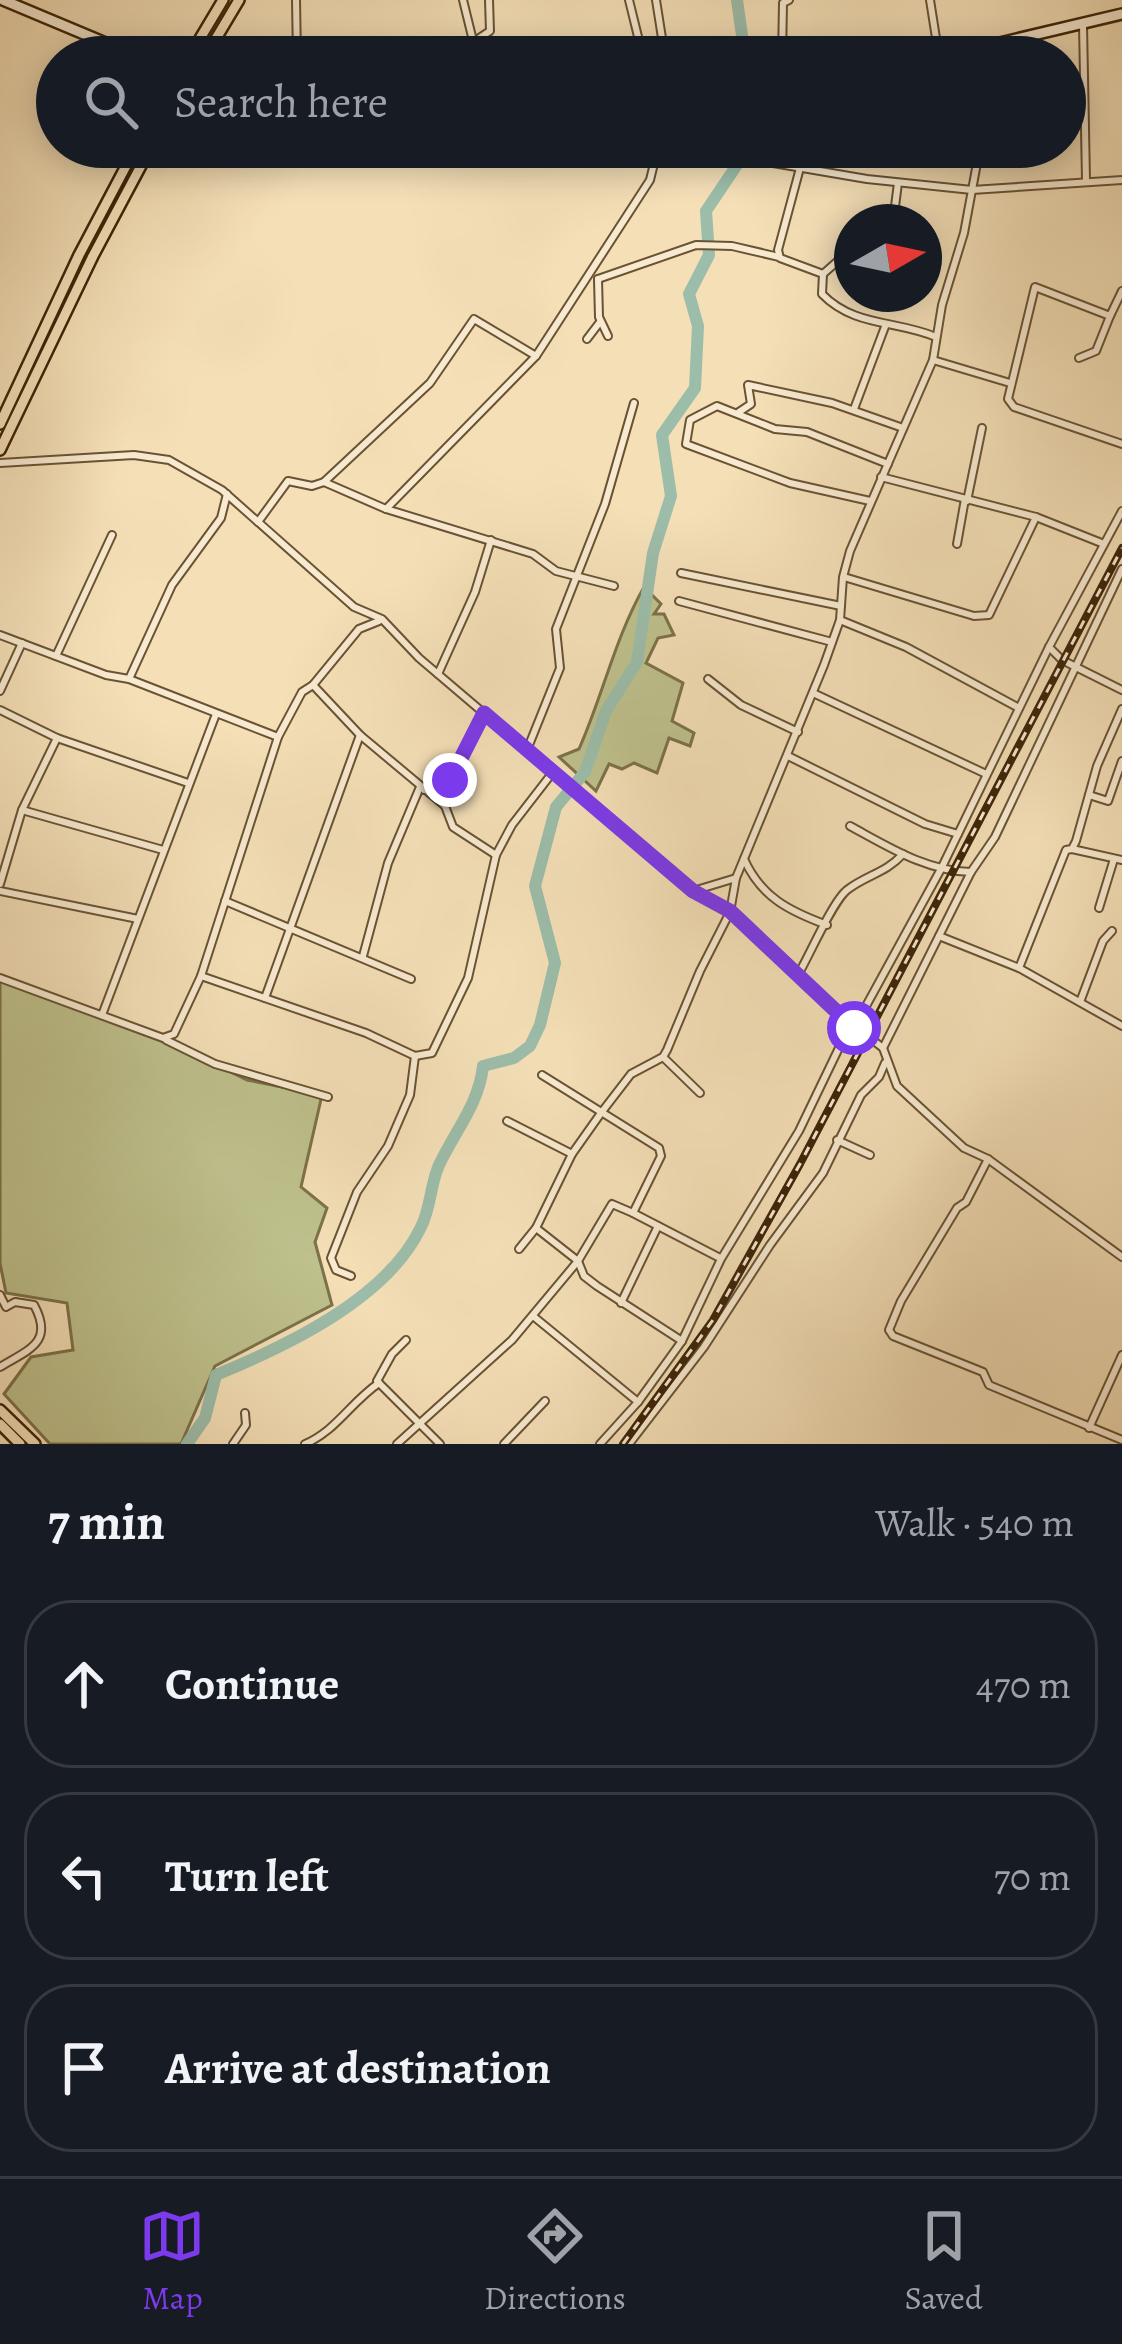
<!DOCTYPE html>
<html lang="en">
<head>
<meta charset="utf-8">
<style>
  :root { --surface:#171b24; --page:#20242c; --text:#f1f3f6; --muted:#9ea1a6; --line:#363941; --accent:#7c3aed }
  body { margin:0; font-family:Alegreya,serif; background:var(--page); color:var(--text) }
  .compass { position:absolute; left:834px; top:204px; width:108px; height:108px; border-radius:50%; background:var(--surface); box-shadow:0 6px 30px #0003; rotate:81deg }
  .stop { position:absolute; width:36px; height:36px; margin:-27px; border:9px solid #7c3aed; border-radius:50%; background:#fff }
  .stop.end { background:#7c3aed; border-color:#fff; box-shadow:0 3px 12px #0008 }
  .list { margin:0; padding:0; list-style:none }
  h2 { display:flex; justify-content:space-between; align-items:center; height:156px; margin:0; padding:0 48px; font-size:51px }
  h2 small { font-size:39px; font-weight:400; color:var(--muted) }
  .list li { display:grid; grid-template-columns:78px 1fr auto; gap:36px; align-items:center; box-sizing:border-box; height:168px; margin:0 24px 24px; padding:0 24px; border:3px solid var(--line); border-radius:48px }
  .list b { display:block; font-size:45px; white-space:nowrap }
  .list em { font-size:39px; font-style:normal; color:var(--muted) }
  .icon { flex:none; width:66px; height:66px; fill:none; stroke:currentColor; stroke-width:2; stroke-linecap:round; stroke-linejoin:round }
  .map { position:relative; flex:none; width:1122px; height:1444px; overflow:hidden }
  .search { position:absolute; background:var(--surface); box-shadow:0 6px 30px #0003; left:36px; right:36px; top:36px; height:132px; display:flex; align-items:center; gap:30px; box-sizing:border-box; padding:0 42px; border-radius:66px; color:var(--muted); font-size:45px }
  .sheet { height:732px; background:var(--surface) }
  nav { display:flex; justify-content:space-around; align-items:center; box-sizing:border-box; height:168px; border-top:3px solid var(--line); background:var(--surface); font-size:33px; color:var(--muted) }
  nav a { display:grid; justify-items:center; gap:6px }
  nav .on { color:var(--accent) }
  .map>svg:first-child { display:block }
  .green { fill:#bec18d; stroke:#7c724a; stroke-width:3 }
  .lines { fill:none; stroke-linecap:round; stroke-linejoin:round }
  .river { stroke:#9cbdaa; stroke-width:12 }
  .street-casing { stroke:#695333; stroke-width:10 }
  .secondary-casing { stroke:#3b2407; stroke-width:14 }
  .primary-casing { stroke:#3b2407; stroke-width:14 }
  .street { stroke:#f8ead0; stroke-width:6 }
  .secondary { stroke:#f8ead0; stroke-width:9 }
  .primary { stroke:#f4dfb7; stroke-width:9 }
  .rail-casing { stroke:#3b2407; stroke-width:8 }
  .rail { stroke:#f8ead0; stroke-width:3; stroke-dasharray:9; stroke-linecap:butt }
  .route { stroke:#7c3aed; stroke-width:15 }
</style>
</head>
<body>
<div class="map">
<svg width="1122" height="1444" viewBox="0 0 1122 1444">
  <rect width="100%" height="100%" fill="#f4dfb7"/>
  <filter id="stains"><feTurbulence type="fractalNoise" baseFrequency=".00167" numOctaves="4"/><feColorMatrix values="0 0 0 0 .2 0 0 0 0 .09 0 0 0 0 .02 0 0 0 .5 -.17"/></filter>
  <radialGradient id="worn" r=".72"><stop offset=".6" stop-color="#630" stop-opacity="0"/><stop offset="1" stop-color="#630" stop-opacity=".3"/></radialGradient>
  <!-- green -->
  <g class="green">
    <path d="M644,587l17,17 -7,10h10l10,21 -16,3 -12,25 37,20 -11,38 22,12 -4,13 -21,-8 -12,35 -23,-10 -12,6 -13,-5 -13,27 -37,-34 20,-8c24,-54 36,-111 65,-162z"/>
    <polygon points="0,981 163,1038 247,1080 322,1095 301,1187 327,1208 315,1242 332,1305 215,1366 181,1444 50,1444 4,1394 31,1357 73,1350 67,1303 6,1293 0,1263"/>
  </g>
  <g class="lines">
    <!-- river -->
    <g class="river">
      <polyline points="737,0 745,57"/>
      <path d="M187,1444l18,-26 11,-43c70,-29 171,-76 205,-148 10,-19 9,-42 18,-62 16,-34 40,-61 44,-99l31,-8 16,-12 10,-21 15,-62 -20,-77 21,-79 29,-35 21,-61 31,-49 16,-109 18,-57 -9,-61 33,-47 3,-62 -9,-32 20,-39 -3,-44 43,-64"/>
    </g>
    <defs>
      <g id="street">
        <polyline points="296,0 297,57"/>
        <polyline points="463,0 477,57"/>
        <polyline points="629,0 643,57"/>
        <polyline points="656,0 665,57"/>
        <polyline points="930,0 939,57"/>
        <polyline points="1083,25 1086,180"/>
        <polyline points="475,41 490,31 489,0"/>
        <polyline points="782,57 783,3 789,0"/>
        <polyline points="773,163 867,179 972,190 1122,180"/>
        <path d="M800,168l-22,82 2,8 43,16 -1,20c32,33 74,26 114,43"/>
        <polyline points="893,222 898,183"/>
        <polyline points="823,274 840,259 852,257"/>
        <polyline points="598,279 696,245 732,246 779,257"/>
        <polyline points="598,279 599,317 608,336"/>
        <polyline points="1122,291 1110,316 1035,287 1008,399 1014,407 1122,444"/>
        <polyline points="587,339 600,322"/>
        <polyline points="1079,358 1096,351 1110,316"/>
        <polyline points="933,360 1010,383"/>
        <polyline points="854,409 886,324"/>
        <polyline points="739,412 751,404 748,385 832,403 903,428"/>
        <polyline points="0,463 134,455 169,460 222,490 354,607 382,619 419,658 693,891 730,912 799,973 825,1003 883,1048 897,1086 964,1148 988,1159 1122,1257"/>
        <polyline points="881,477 1036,517 1104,544"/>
        <polyline points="324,482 386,509 533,554 556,571 614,586"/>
        <polyline points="870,501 790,483 686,444 690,420 717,406 775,429 807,432 888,464"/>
        <polyline points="967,501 982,428"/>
        <polyline points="386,509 536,356 650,180 658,147"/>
        <polyline points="1122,511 1049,647 1062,660 1122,690"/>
        <polyline points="258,522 288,481 312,486 324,482 430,383 474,319 536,356"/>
        <polyline points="957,544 965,499"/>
        <polyline points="681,573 841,606"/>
        <polyline points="844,577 974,616 989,615 1036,517"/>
        <polyline points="679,601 832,642"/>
        <polyline points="840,620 906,647 1019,708"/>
        <polyline points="0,635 106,675 129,679 278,737"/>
        <polyline points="56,656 112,535"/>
        <polyline points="438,674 475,592 491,540"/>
        <polyline points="129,679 172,585 221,518 227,494"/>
        <polyline points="708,679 741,705 798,732"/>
        <polyline points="313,685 360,735 445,806 453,827 496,855"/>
        <polyline points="0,691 22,643"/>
        <polyline points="813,693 984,773"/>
        <polyline points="0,710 57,738 188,783"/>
        <polyline points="527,750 560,668 556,629 605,504 634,403"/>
        <polyline points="788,756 925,824 958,834"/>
        <polyline points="424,790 450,780 484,713"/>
        <polyline points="1089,795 1108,801 1122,761"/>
        <polyline points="445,806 450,780"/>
        <polyline points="22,810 163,850"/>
        <path d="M850,826c39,21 76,45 121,46"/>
        <polyline points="1072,849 1122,860"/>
        <path d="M744,859c17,38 45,52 83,66"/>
        <polyline points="0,884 22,810 57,738"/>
        <polyline points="0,891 138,919"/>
        <polyline points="693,891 736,878"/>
        <polyline points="225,901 411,979"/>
        <polyline points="1099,908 1114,859"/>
        <polyline points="939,936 1019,968 1122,1026"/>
        <polyline points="363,956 388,863 420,787"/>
        <polyline points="1019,968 1066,850 1072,849 1076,841 1097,766 1122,709"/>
        <path d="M799,973c11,-19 34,-72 48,-83 19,-15 39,-17 56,-36"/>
        <polyline points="201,976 366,1033 415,1056 432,1053 468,978 496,855 512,825 553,772"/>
        <polyline points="0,978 163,1038 174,1034 201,976 278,737 302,692 313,685 359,629 379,621"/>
        <polyline points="265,998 360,735"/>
        <polyline points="1080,1002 1103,941 1112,931"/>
        <polyline points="102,1015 216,714"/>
        <polyline points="854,1028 941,869 1049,647"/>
        <polyline points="166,1040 215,1064 328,1097"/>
        <polyline points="883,1048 971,872 995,837 1122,569"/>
        <polyline points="663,1057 700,1093"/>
        <polyline points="507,1121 572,1154"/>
        <polyline points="837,1140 870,1155"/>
        <polyline points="988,1159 966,1202 957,1208 901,1301 889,1330 893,1336 983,1372 989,1385 1122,1440"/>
        <polyline points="633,1213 720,1258"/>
        <polyline points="536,1228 578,1261 584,1276 597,1286 682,1341"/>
        <polyline points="519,1249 536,1228 572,1154 601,1113 631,1074 663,1057 667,1050 700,971 730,912 736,878 824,665 840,620 843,577 850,551 933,360 942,305 964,233 980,147"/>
        <polyline points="351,1276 336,1270 331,1258 357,1192 388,1146 410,1095 415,1056"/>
        <path d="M0,1295l6,12 9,-5 19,3c20,37 -4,44 -34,62"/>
        <polyline points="621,1303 658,1226"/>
        <polyline points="533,1316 638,1402 600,1444"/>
        <polyline points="406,1340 392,1354 377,1381 440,1444"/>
        <polyline points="638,1402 682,1341 721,1259 799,1131 850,1025"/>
        <polyline points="1089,1428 1122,1355"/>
        <polyline points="233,1444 246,1425 245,1413"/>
        <path d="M305,1444c31,-13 46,-42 74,-61"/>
        <polyline points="397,1444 512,1340 578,1261 612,1204 633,1213 661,1156 659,1148 542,1075"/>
        <polyline points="504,1444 545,1401"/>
        <polyline points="629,1444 704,1347 770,1245 823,1173 861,1095 879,1077 885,1063"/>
      </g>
      <g id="secondary">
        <polyline points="3,0 139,57"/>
        <polyline points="940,57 1122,14"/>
      </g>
      <g id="primary">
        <polyline points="189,57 223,0"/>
        <polyline points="205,57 239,0"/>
        <polyline points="0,424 79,255 136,147"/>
        <polyline points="0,450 93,256 151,147"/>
        <polyline points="0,1410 35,1444"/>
        <polyline points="0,1424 20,1444"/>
      </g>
    </defs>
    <!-- street casing -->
    <use href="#street" class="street-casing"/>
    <!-- secondary casing -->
    <use href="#secondary" class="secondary-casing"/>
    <!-- primary casing -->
    <use href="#primary" class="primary-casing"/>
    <!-- street -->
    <use href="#street" class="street"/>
    <!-- secondary -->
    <use href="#secondary" class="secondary"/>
    <!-- primary -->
    <use href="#primary" class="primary"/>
    <defs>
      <polyline id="rail" points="623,1444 713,1320 800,1164 1122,548"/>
    </defs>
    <!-- rail casing -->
    <use href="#rail" class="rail-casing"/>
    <!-- rail -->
    <use href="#rail" class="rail"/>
  </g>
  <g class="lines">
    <!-- route -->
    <polyline class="route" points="450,780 484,713 693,891 730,911 854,1028"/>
  </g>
  <rect width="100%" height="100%" filter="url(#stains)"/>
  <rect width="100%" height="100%" fill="url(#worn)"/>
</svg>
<svg class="compass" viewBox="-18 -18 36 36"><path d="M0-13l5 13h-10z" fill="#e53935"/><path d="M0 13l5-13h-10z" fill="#9ea1a6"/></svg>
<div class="stop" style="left:854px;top:1028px"></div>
<div class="stop end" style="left:450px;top:780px"></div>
<div class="search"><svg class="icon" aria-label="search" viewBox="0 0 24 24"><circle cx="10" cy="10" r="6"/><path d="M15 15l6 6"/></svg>Search here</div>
</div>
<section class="sheet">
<h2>7 min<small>Walk · 540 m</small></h2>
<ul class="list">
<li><svg class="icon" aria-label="ahead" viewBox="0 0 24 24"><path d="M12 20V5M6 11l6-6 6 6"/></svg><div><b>Continue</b></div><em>470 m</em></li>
<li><svg class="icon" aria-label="left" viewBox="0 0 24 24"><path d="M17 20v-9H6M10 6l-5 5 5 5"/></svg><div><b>Turn left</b></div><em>70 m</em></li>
<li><svg class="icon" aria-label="arrive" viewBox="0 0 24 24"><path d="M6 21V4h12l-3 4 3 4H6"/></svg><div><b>Arrive at destination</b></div></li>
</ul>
</section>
<nav>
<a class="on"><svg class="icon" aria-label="map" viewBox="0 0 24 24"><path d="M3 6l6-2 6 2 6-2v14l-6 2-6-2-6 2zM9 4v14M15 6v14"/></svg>Map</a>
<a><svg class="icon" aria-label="directions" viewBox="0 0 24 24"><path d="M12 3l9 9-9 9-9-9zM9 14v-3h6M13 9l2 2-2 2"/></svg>Directions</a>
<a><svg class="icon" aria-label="saved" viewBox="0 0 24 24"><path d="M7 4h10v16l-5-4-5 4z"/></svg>Saved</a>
</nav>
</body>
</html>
